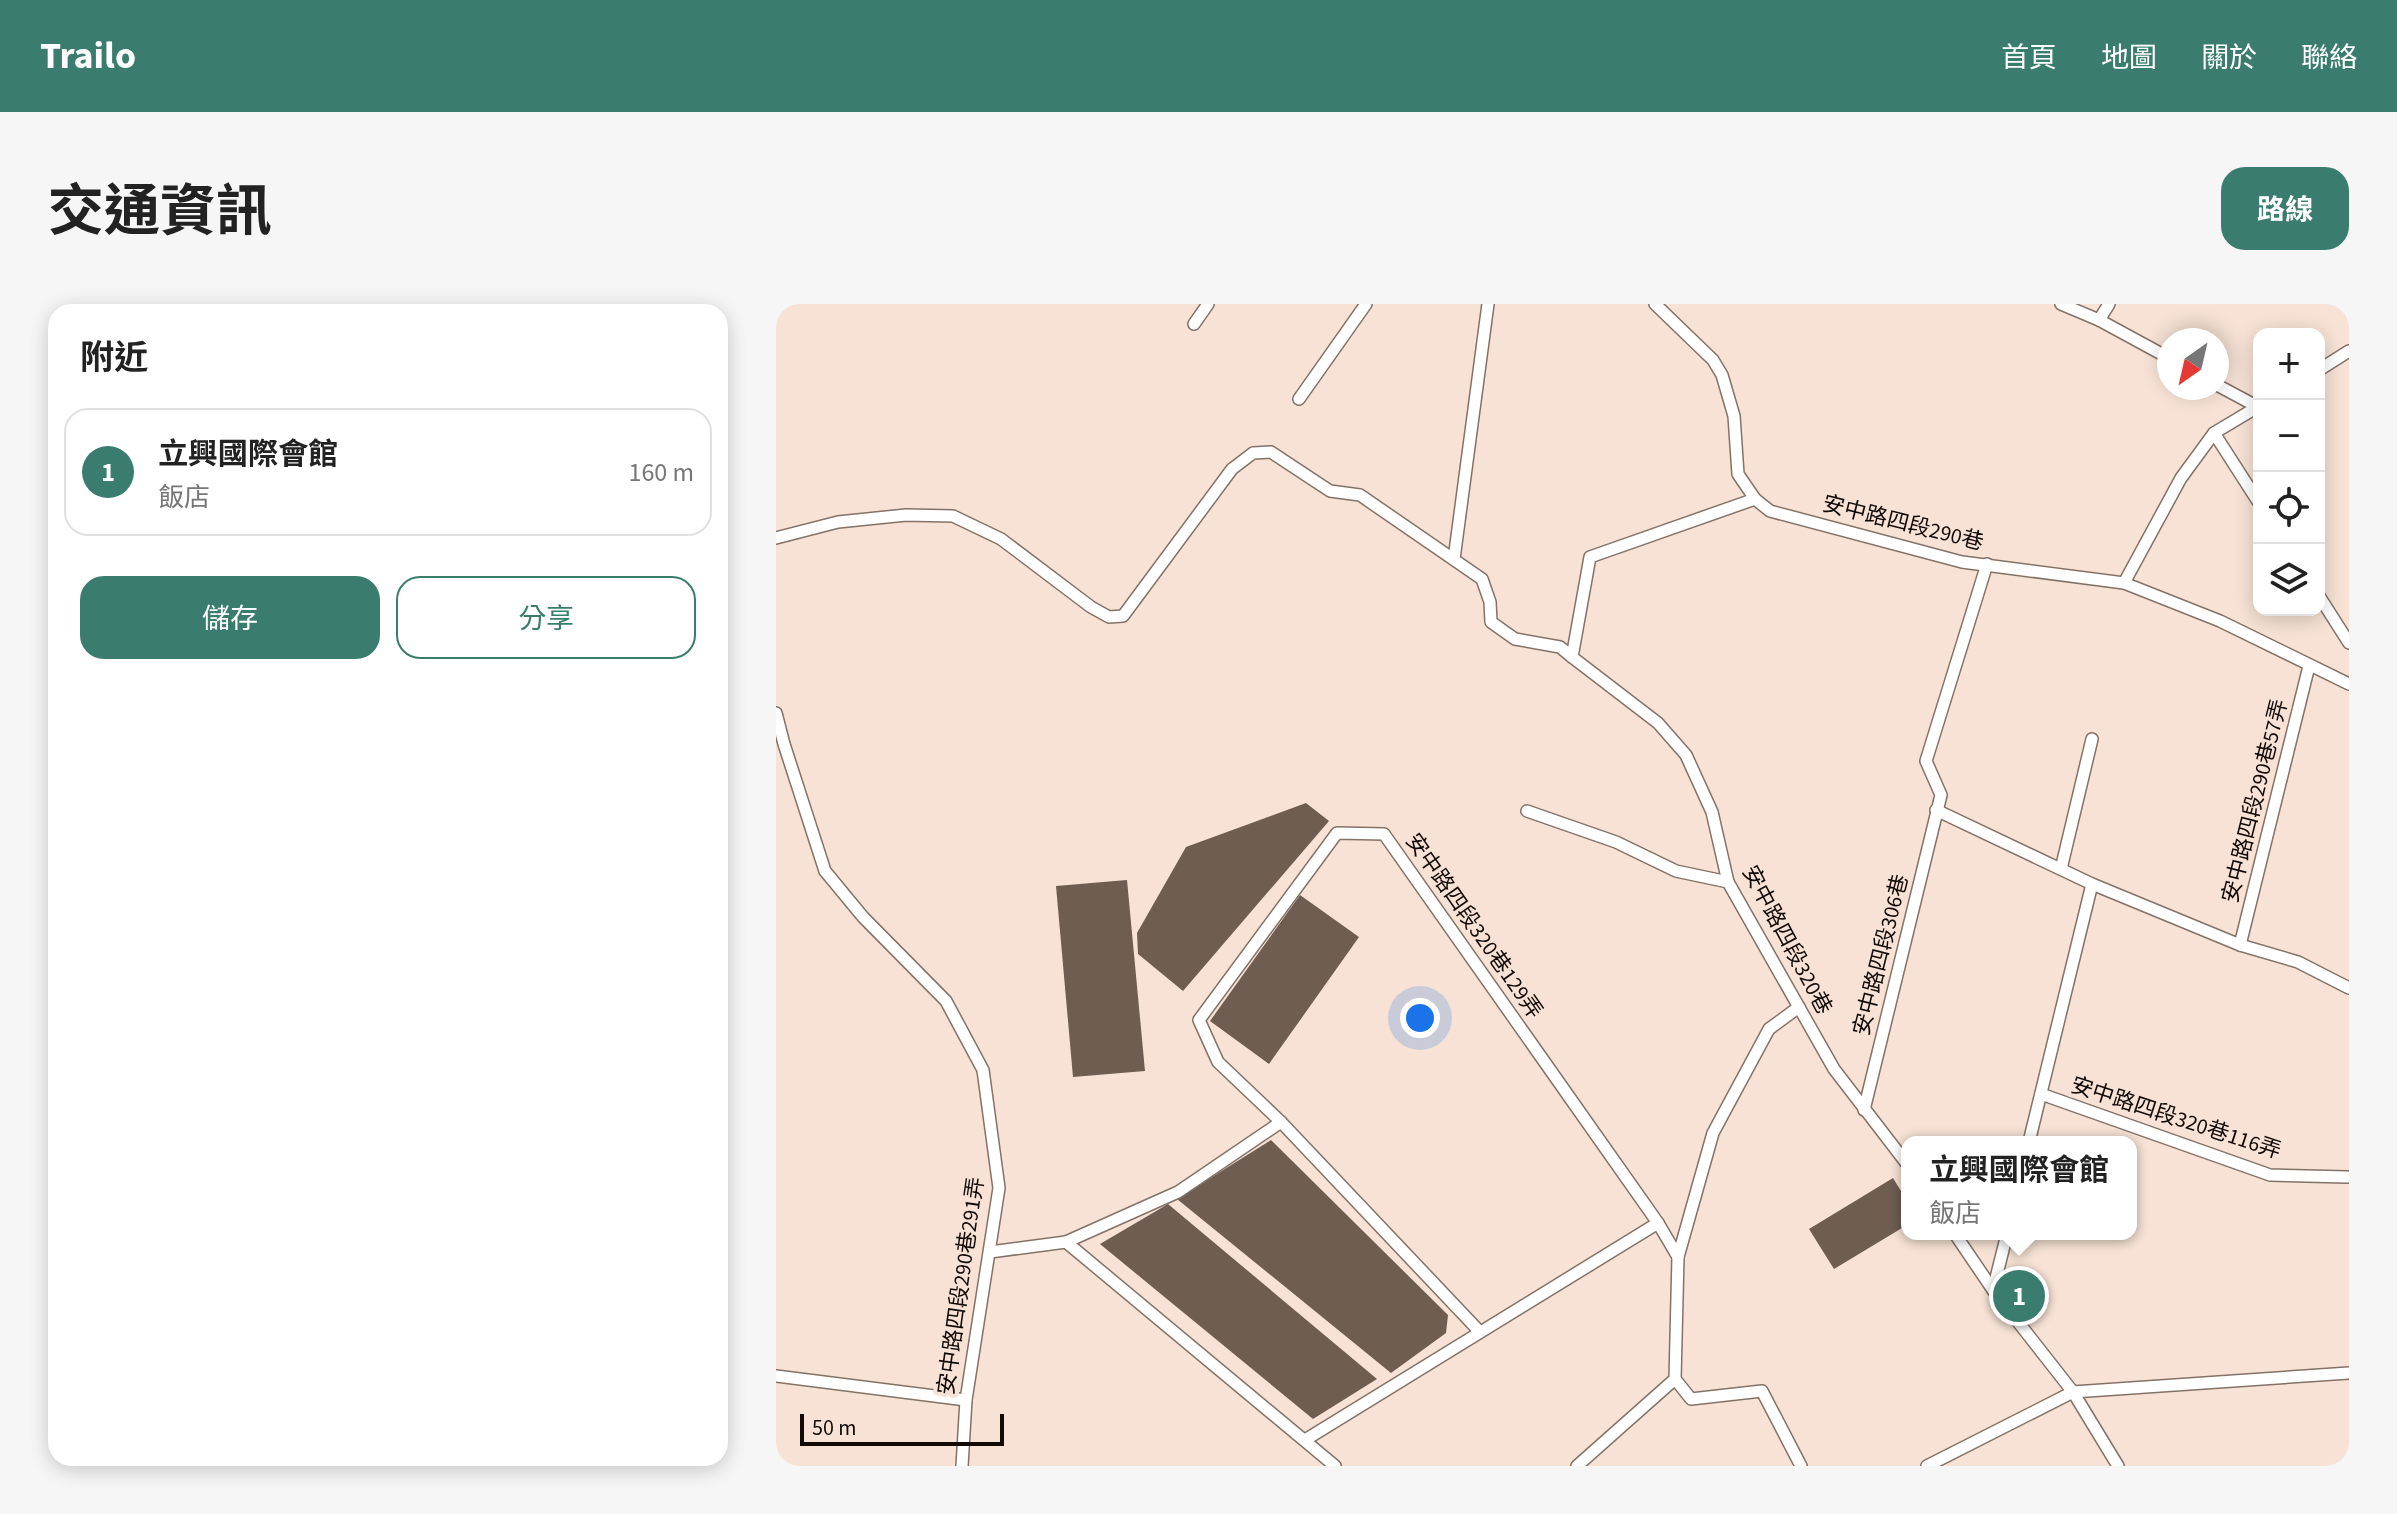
<!DOCTYPE html>
<html lang="zh-TW">
<head>
<meta charset="utf-8">
<style>
  :root { --surface:#fff; --page:#f6f6f6; --text:#222; --muted:#767676; --line:#e0e0e0; --accent:#3a7d6e }
  body { margin:0; font-family:"Source Sans 3","Noto Sans TC",sans-serif; background:var(--page); color:var(--text) }
  .controls { position:absolute; right:24px; top:24px; display:grid; overflow:hidden; border-radius:16px; box-shadow:0 4px 20px #0003 }
  .controls button { width:72px; height:72px; display:grid; place-items:center; padding:0; border:0; border-bottom:2px solid var(--line); background:var(--surface); color:var(--text); font:40px sans-serif }
  .compass { position:absolute; left:1381px; top:24px; width:72px; height:72px; border-radius:50%; background:var(--surface); box-shadow:0 4px 20px #0003; rotate:214deg }
  .scale { position:absolute; left:24px; bottom:20px; width:204px; box-sizing:border-box; padding-left:8px; border:4px solid #110a07; border-top:0; font-size:22px; line-height:28px; white-space:nowrap; color:#110a07; -webkit-text-stroke:6px #f7e2d5; paint-order:stroke }
  .you { position:absolute; left:644px; top:714px; width:28px; height:28px; margin:-20px; border:6px solid #fff; border-radius:50%; background:#1a73e8; box-shadow:0 0 0 12px #1a73e833 }
  .badge { display:grid; place-items:center; width:52px; height:52px; border-radius:50%; background:var(--accent); color:#fff; font-size:26px; font-weight:700 }
  .pin { position:absolute; translate:-50% -50%; border:4px solid #fff; box-shadow:0 2px 8px #0006 }
  .popup { position:absolute; left:1125px; top:832px; width:236px; height:104px; box-sizing:border-box; display:grid; place-content:center; border-radius:16px; background:var(--surface); filter:drop-shadow(0 2px 6px #0005); font-size:26px; white-space:nowrap; color:var(--muted) }
  .popup b { font-size:30px; color:var(--text) }
  .popup::after { content:''; position:absolute; left:50%; top:100%; margin-left:-16px; border:16px solid transparent; border-top-color:var(--surface) }
  .list { margin:0; padding:0; list-style:none }
  h2 { display:flex; justify-content:space-between; align-items:center; height:104px; margin:0; padding:0 32px; font-size:34px }
  h2 small { font-size:26px; font-weight:400; color:var(--muted) }
  .list li { display:grid; grid-template-columns:52px 1fr auto; gap:24px; align-items:center; box-sizing:border-box; height:128px; margin:0 16px 16px; padding:0 16px; border:2px solid var(--line); border-radius:24px }
  .list b { display:block; font-size:30px; white-space:nowrap }
  .list p { margin:0; font-size:26px; white-space:nowrap; color:var(--muted) }
  .list em { font-size:26px; font-style:normal; color:var(--muted) }
  .actions { display:flex; gap:16px; padding:24px 32px }
  .actions a { flex:1; padding:18px 0; border:2px solid var(--accent); border-radius:24px; text-align:center; font-size:28px; color:var(--accent) }
  .actions .main { background:var(--accent); color:#fff }
  .icon { flex:none; width:44px; height:44px; fill:none; stroke:currentColor; stroke-width:2; stroke-linecap:round; stroke-linejoin:round }
  .map { position:relative; flex:none; width:1573px; height:1162px; overflow:hidden; border-radius:24px }
  header { display:flex; align-items:center; gap:48px; box-sizing:border-box; height:112px; padding:0 40px; background:var(--accent); color:#fff }
  header strong { font-size:38px }
  nav { display:flex; gap:44px; margin-inline-start:auto; font-size:28px }
  .intro { display:flex; align-items:center; justify-content:space-between; box-sizing:border-box; height:192px; padding:0 48px }
  h1 { margin:0; font-size:56px }
  .button { padding:20px 36px; border-radius:24px; background:var(--accent); color:#fff; font-size:28px; font-weight:700 }
  main { display:flex; gap:48px; padding:0 48px }
  aside { flex:1; background:var(--surface); border-radius:24px; box-shadow:0 4px 20px #0003 }
  .map>svg:first-child { display:block }
  .building { fill:#6f5d52 }
  .lines { fill:none; stroke-linecap:round; stroke-linejoin:round }
  .service-casing { stroke:#847267; stroke-width:14 }
  .service { stroke:#fff; stroke-width:11 }
  .labels { text-anchor:middle; dominant-baseline:central; stroke-width:8; stroke-linejoin:round; paint-order:stroke }
  .street-label { font-size:22px; fill:#110a07; stroke:#f7e2d5 }
</style>
</head>
<body>
<header>
<strong>Trailo</strong>
<nav><a>首頁</a><a>地圖</a><a>關於</a><a>聯絡</a></nav>
</header>
<div class="intro"><h1>交通資訊</h1><a class="button">路線</a></div>
<main>
<aside>
<h2>附近<small></small></h2>
<ul class="list">
<li><span class="badge">1</span><div><b>立興國際會館</b><p>飯店</p></div><em>160 m</em></li>
</ul>
<div class="actions"><a class="main">儲存</a><a>分享</a></div>
</aside>
<div class="map">
<svg width="1573" height="1162" viewBox="0 0 1573 1162">
  <rect width="100%" height="100%" fill="#f7e2d5"/>
  <!-- building -->
  <g class="building">
    <polygon points="530,499 553,517 407,687 362,650 361,629 410,543"/>
    <polygon points="351,576 369,767 297,773 280,582"/>
    <polygon points="524,591 583,633 493,760 434,717"/>
    <polygon points="495,836 672,1011 670,1029 615,1069 401,895"/>
    <polygon points="1117,874 1131,897 1131,921 1058,965 1033,925"/>
    <polygon points="392,900 601,1075 537,1115 324,940"/>
  </g>
  <g class="lines">
    <defs>
      <g id="service">
        <polyline points="879,0 937,56 946,71 958,112 962,170 979,195 994,207 1186,258 1348,279 1444,317 1573,380"/>
        <polyline points="1285,0 1323,16 1393,54"/>
        <polyline points="1323,16 1333,0"/>
        <polyline points="418,20 432,0"/>
        <polyline points="1543,66 1573,47"/>
        <polyline points="1441,81 1482,103"/>
        <polyline points="523,95 590,0"/>
        <polyline points="1483,102 1438,129 1483,199"/>
        <polyline points="979,195 814,253 796,353 882,419 910,451 936,508 952,578 1058,765 1131,860"/>
        <polyline points="0,234 62,218 130,211 177,212 225,235 315,303 333,313 347,312 456,165 477,149 495,148 554,187 584,191 706,275 714,298 715,318 739,335 784,343 796,353"/>
        <polyline points="678,255 712,0"/>
        <polyline points="1348,279 1405,174 1438,129"/>
        <polyline points="1543,292 1573,339"/>
        <polyline points="0,409 8,440 49,567 87,613 170,697 207,766 223,884 190,1096 186,1162"/>
        <polyline points="1160,506 1316,580 1464,641 1522,658 1573,684"/>
        <polyline points="751,507 840,538 900,567 952,578"/>
        <polyline points="1285,565 1316,435"/>
        <polyline points="1464,641 1533,362"/>
        <polyline points="1265,790 1494,871 1571,873"/>
        <polyline points="1088,806 1165,491 1150,457 1211,260"/>
        <polyline points="1253,838 1316,580"/>
        <polyline points="1179,930 1217,986 1297,1088 1342,1162"/>
        <polyline points="290,938 559,1162"/>
        <polyline points="214,948 290,938 402,888 505,818"/>
        <polyline points="1217,986 1231,930"/>
        <polyline points="704,1028 505,818 442,758 423,716 561,529 608,530 882,919 902,953"/>
        <polyline points="0,1072 190,1096"/>
        <polyline points="899,1075 915,1095 986,1087 1025,1162"/>
        <polyline points="529,1136 882,919"/>
        <polyline points="801,1162 899,1075 902,953 937,829 993,725 1023,703"/>
        <polyline points="1151,1162 1297,1088 1573,1069"/>
      </g>
    </defs>
    <!-- service casing -->
    <use href="#service" class="service-casing"/>
    <!-- service -->
    <use href="#service" class="service"/>
  </g>
  <g class="labels">
    <!-- street labels -->
    <g class="street-label">
      <text transform="translate(1127 219) rotate(14)">安中路四段290巷</text>
      <text transform="translate(1479 497) rotate(-76)">安中路四段290巷57弄</text>
      <text transform="translate(698 622) rotate(55)">安中路四段320巷129弄</text>
      <text transform="translate(1011 636) rotate(62)">安中路四段320巷</text>
      <text transform="translate(1105 651) rotate(-76)">安中路四段306巷</text>
      <text transform="translate(1400 814) rotate(18)">安中路四段320巷116弄</text>
      <text transform="translate(185 982) rotate(-82)">安中路四段290巷291弄</text>
    </g>
  </g>
</svg>
<div class="controls">
<button>+</button>
<button>−</button>
<button><svg class="icon" aria-label="locate" viewBox="0 0 24 24"><circle cx="12" cy="12" r="6"/><path d="M12 2v4M12 18v4M2 12h4M18 12h4"/></svg></button>
<button><svg class="icon" aria-label="layers" viewBox="0 0 24 24"><path d="M12 4l9 5-9 5-9-5zM3 14l9 5 9-5"/></svg></button>
</div>
<svg class="compass" viewBox="-18 -18 36 36"><path d="M0-13l5 13h-10z" fill="#e53935"/><path d="M0 13l5-13h-10z" fill="#767676"/></svg>
<div class="scale">50 m</div>
<div class="you"></div>
<div class="pin badge" style="left:1243px;top:992px">1</div>
<div class="popup"><b>立興國際會館</b>飯店</div>
</div>
</main>
</body>
</html>
